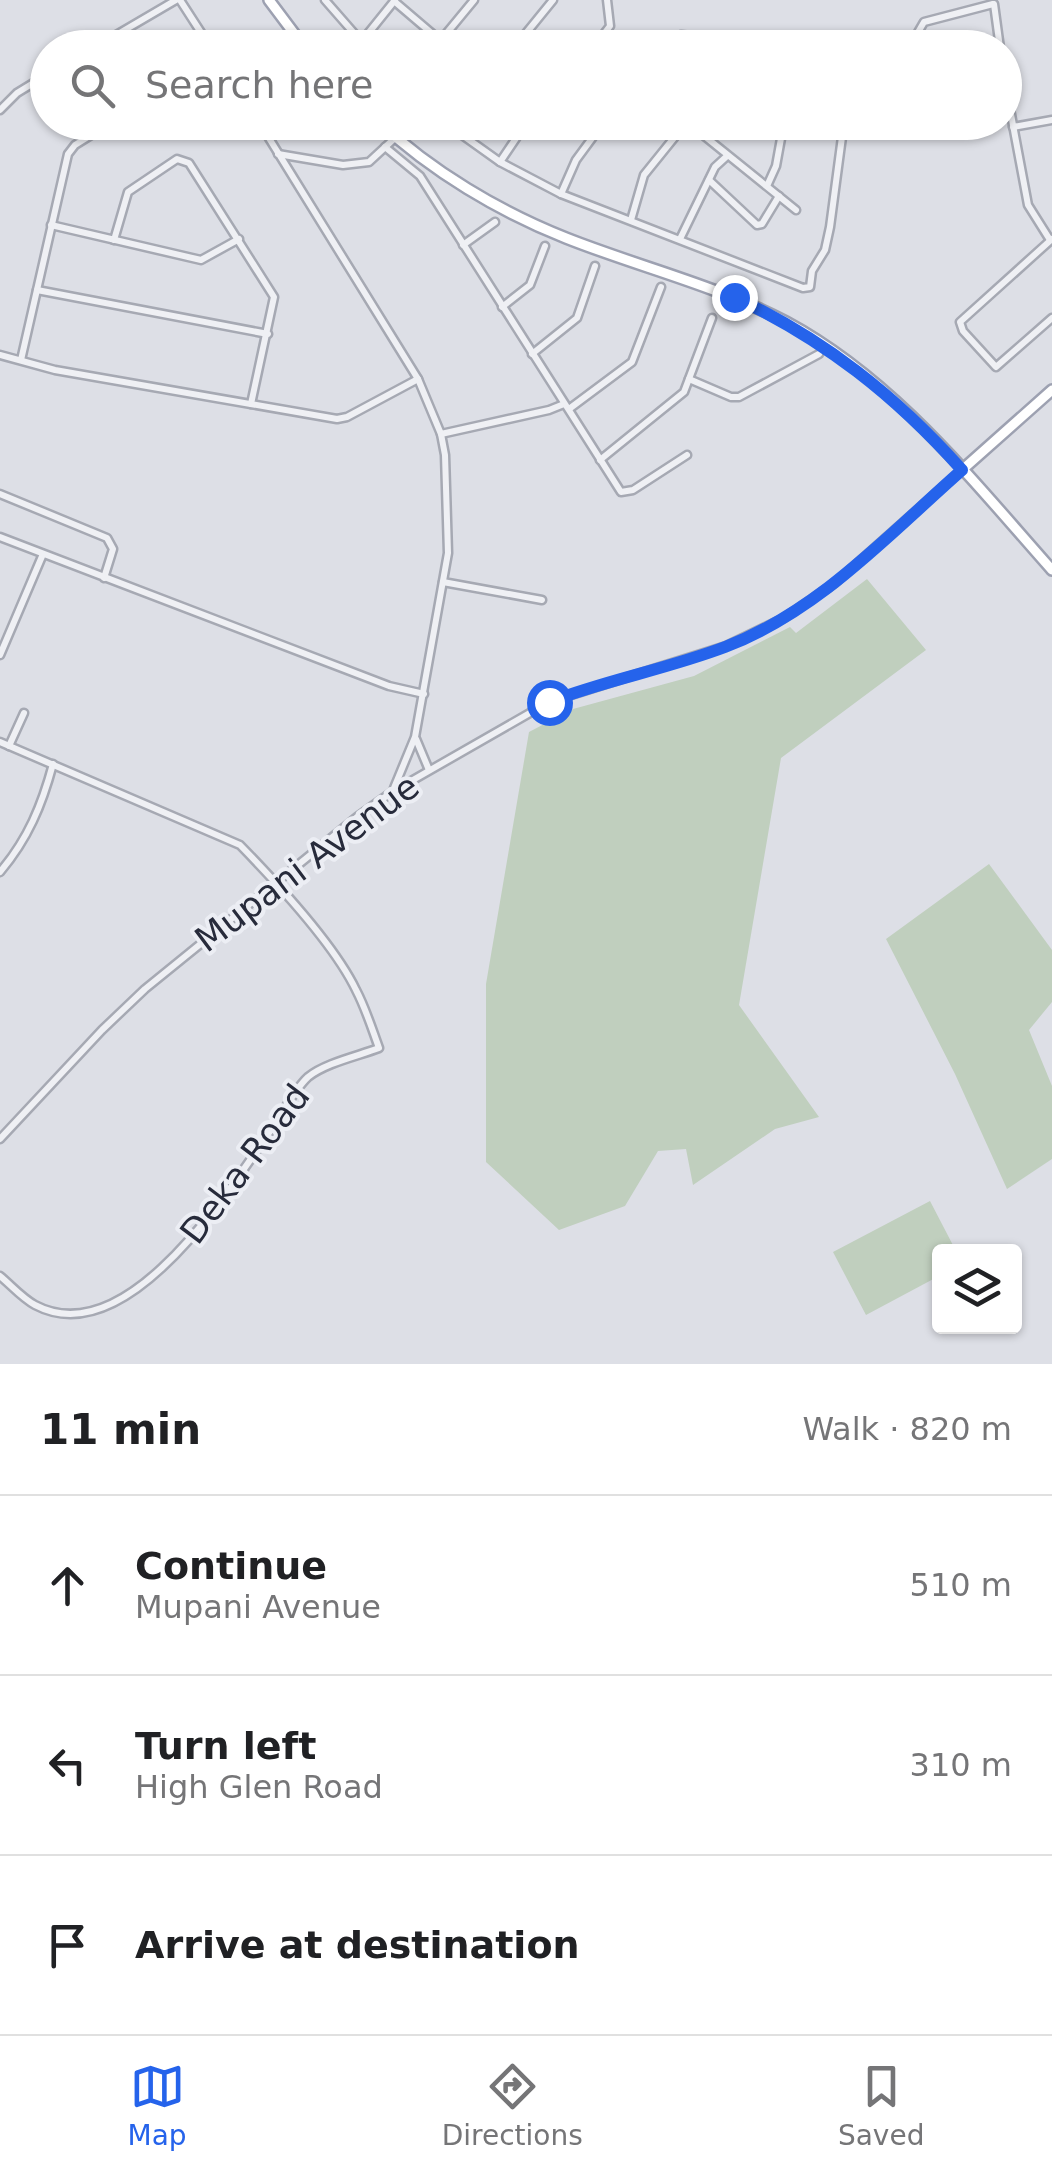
<!DOCTYPE html>
<html lang="en">
<head>
<meta charset="utf-8">
<style>
  :root { --surface:#fff; --page:#f2f2f2; --text:#202124; --muted:#757577; --line:#e0e0e0; --accent:#2563eb }
  body { margin:0; font-family:"DejaVu Sans",sans-serif; background:var(--page); color:var(--text) }
  .controls { position:absolute; right:30px; bottom:30px; display:grid; overflow:hidden; border-radius:10px; box-shadow:0 2px 8px #0004 }
  .controls button { width:90px; height:90px; display:grid; place-items:center; padding:0; border:0; border-bottom:2px solid var(--line); background:var(--surface); color:var(--text); font:50px sans-serif }
  .stop { position:absolute; width:30px; height:30px; margin:-22px; border:8px solid #2563eb; border-radius:50%; background:#fff }
  .stop.end { background:#2563eb; border-color:#fff; box-shadow:0 2px 10px #0008 }
  .list { margin:0; padding:0; list-style:none }
  h2 { display:flex; justify-content:space-between; align-items:center; height:130px; margin:0; padding:0 40px; font-size:42px }
  h2 small { font-size:32px; font-weight:400; color:var(--muted) }
  .list li { display:grid; grid-template-columns:65px 1fr auto; gap:30px; align-items:center; box-sizing:border-box; height:180px; padding:0 40px; border-top:2px solid var(--line) }
  .list b { display:block; font-size:38px; white-space:nowrap }
  .list p { margin:0; font-size:32px; white-space:nowrap; color:var(--muted) }
  .list em { font-size:32px; font-style:normal; color:var(--muted) }
  .icon { flex:none; width:55px; height:55px; fill:none; stroke:currentColor; stroke-width:2; stroke-linecap:round; stroke-linejoin:round }
  .map { position:relative; flex:none; width:1052px; height:1364px; overflow:hidden }
  .search { position:absolute; background:var(--surface); box-shadow:0 2px 8px #0004; left:30px; right:30px; top:30px; height:110px; display:flex; align-items:center; gap:25px; box-sizing:border-box; padding:0 35px; border-radius:55px; color:var(--muted); font-size:38px }
  .sheet { height:670px; background:var(--surface) }
  nav { display:flex; justify-content:space-around; align-items:center; box-sizing:border-box; height:140px; border-top:2px solid var(--line); background:var(--surface); font-size:28px; color:var(--muted) }
  nav a { display:grid; justify-items:center; gap:5px }
  nav .on { color:var(--accent) }
  .map>svg:first-child { display:block }
  .green { fill:#c0cfbe }
  .lines { fill:none; stroke-linecap:round; stroke-linejoin:round }
  .minor-casing { stroke:#a6a9b3; stroke-width:11 }
  .major-casing { stroke:#9da1b1; stroke-width:14 }
  .minor { stroke:#eff0f4; stroke-width:6 }
  .major { stroke:#fff; stroke-width:9 }
  .route { stroke:#2563eb; stroke-width:12 }
  .labels { text-anchor:middle; dominant-baseline:central; stroke-width:8; stroke-linejoin:round; paint-order:stroke }
  .street-label { font-size:35px; fill:#272b3b; stroke:#eceef4 }
</style>
</head>
<body>
<div class="map">
<svg width="1052" height="1364" viewBox="0 0 1052 1364">
  <rect width="100%" height="100%" fill="#dddfe6"/>
  <!-- green -->
  <g class="green">
    <polygon points="867,579 926,650 781,758 739,1005 819,1117 775,1129 693,1185 686,1149 658,1151 625,1206 559,1230 486,1162 486,984 529,732 573,709 694,676 790,627 796,633"/>
    <polygon points="989,864 1052,950 1052,1002 1029,1030 1052,1086 1052,1159 1007,1189 955,1074 886,939"/>
    <polygon points="930,1201 956,1251 940,1252 939,1276 866,1315 833,1252"/>
  </g>
  <g class="lines">
    <defs>
      <g id="minor">
        <polyline points="180,0 211,48"/>
        <polyline points="325,0 367,48"/>
        <polyline points="394,1 449,48"/>
        <polyline points="994,4 1000,48"/>
        <polyline points="681,35 829,48"/>
        <polyline points="441,40 474,0"/>
        <polyline points="362,41 395,0"/>
        <polyline points="94,48 176,0"/>
        <polyline points="514,48 553,0"/>
        <polyline points="593,48 610,26 607,0"/>
        <polyline points="913,48 913,41 924,22 993,4"/>
        <polyline points="1004,77 1028,205 1050,240"/>
        <polyline points="0,110 17,93 48,74"/>
        <polyline points="259,122 418,379 441,434 445,455 448,553 415,737 394,788"/>
        <polyline points="444,122 500,162 561,194 803,288 810,287 812,271 825,250 830,227 844,122"/>
        <polyline points="687,122 796,210"/>
        <polyline points="1013,127 1052,120"/>
        <polyline points="385,147 420,176 621,492 633,490 687,455"/>
        <polyline points="278,154 343,165 369,162 396,137"/>
        <polyline points="500,162 527,122"/>
        <polyline points="709,180 757,225 762,224 779,196"/>
        <polyline points="767,186 776,166 784,122"/>
        <polyline points="561,194 576,160 604,122"/>
        <polyline points="631,220 644,175 686,123"/>
        <polyline points="51,225 201,260 239,239"/>
        <polyline points="680,239 715,167 727,156"/>
        <polyline points="1052,239 960,322 963,331 996,367 1052,318"/>
        <polyline points="114,240 128,192 177,159 189,163 274,297 251,404"/>
        <polyline points="463,245 495,222"/>
        <polyline points="37,290 268,334"/>
        <polyline points="502,307 530,285 545,246"/>
        <polyline points="532,354 577,318 595,266"/>
        <polyline points="0,355 55,370 337,419 347,417 418,379"/>
        <polyline points="21,360 68,154 75,145 112,122"/>
        <polyline points="689,379 731,397 739,397 819,354"/>
        <polyline points="569,409 632,362 661,287"/>
        <polyline points="441,434 549,410 564,404"/>
        <polyline points="600,460 684,392 712,318"/>
        <polyline points="0,494 107,538 113,549 104,578"/>
        <polyline points="0,537 389,686 424,694"/>
        <polyline points="443,582 542,600"/>
        <polyline points="0,655 43,554"/>
        <polyline points="416,739 429,770"/>
        <path d="M0,742l240,103c36,37 94,99 116,145 10,19 16,39 23,58 -21,8 -54,15 -71,29 -14,13 -24,34 -35,50 -43,61 -145,227 -238,178 -13,-7 -24,-20 -35,-29"/>
        <polyline points="9,746 24,713"/>
        <path d="M0,872c28,-33 42,-67 53,-108"/>
        <polyline points="0,1139 102,1030 145,989 357,817 392,792 549,702 726,646 784,618 835,583 962,470"/>
      </g>
      <g id="major">
        <polyline points="269,0 305,48"/>
        <path d="M379,122c52,49 121,90 187,116 73,29 150,47 220,84 108,58 186,158 266,248"/>
        <polyline points="962,470 1052,390"/>
      </g>
    </defs>
    <!-- minor casing -->
    <use href="#minor" class="minor-casing"/>
    <!-- major casing -->
    <use href="#major" class="major-casing"/>
    <!-- minor -->
    <use href="#minor" class="minor"/>
    <!-- major -->
    <use href="#major" class="major"/>
  </g>
  <g class="lines">
    <!-- route -->
    <path class="route" d="M549,702c57,-22 118,-33 176,-55 94,-36 163,-112 237,-177 -66,-74 -138,-131 -228,-173"/>
  </g>
  <g class="labels">
    <!-- street labels -->
    <g class="street-label">
      <text transform="translate(307 863) rotate(-37)">Mupani Avenue</text>
      <text transform="translate(245 1164) rotate(-53)">Deka Road</text>
    </g>
  </g>
</svg>
<div class="controls">
<button><svg class="icon" aria-label="layers" viewBox="0 0 24 24"><path d="M12 4l9 5-9 5-9-5zM3 14l9 5 9-5"/></svg></button>
</div>
<div class="stop" style="left:549px;top:702px"></div>
<div class="stop end" style="left:734px;top:297px"></div>
<div class="search"><svg class="icon" aria-label="search" viewBox="0 0 24 24"><circle cx="10" cy="10" r="6"/><path d="M15 15l6 6"/></svg>Search here</div>
</div>
<section class="sheet">
<h2>11 min<small>Walk · 820 m</small></h2>
<ul class="list">
<li><svg class="icon" aria-label="ahead" viewBox="0 0 24 24"><path d="M12 20V5M6 11l6-6 6 6"/></svg><div><b>Continue</b><p>Mupani Avenue</p></div><em>510 m</em></li>
<li><svg class="icon" aria-label="left" viewBox="0 0 24 24"><path d="M17 20v-9H6M10 6l-5 5 5 5"/></svg><div><b>Turn left</b><p>High Glen Road</p></div><em>310 m</em></li>
<li><svg class="icon" aria-label="arrive" viewBox="0 0 24 24"><path d="M6 21V4h12l-3 4 3 4H6"/></svg><div><b>Arrive at destination</b></div></li>
</ul>
</section>
<nav>
<a class="on"><svg class="icon" aria-label="map" viewBox="0 0 24 24"><path d="M3 6l6-2 6 2 6-2v14l-6 2-6-2-6 2zM9 4v14M15 6v14"/></svg>Map</a>
<a><svg class="icon" aria-label="directions" viewBox="0 0 24 24"><path d="M12 3l9 9-9 9-9-9zM9 14v-3h6M13 9l2 2-2 2"/></svg>Directions</a>
<a><svg class="icon" aria-label="saved" viewBox="0 0 24 24"><path d="M7 4h10v16l-5-4-5 4z"/></svg>Saved</a>
</nav>
</body>
</html>
